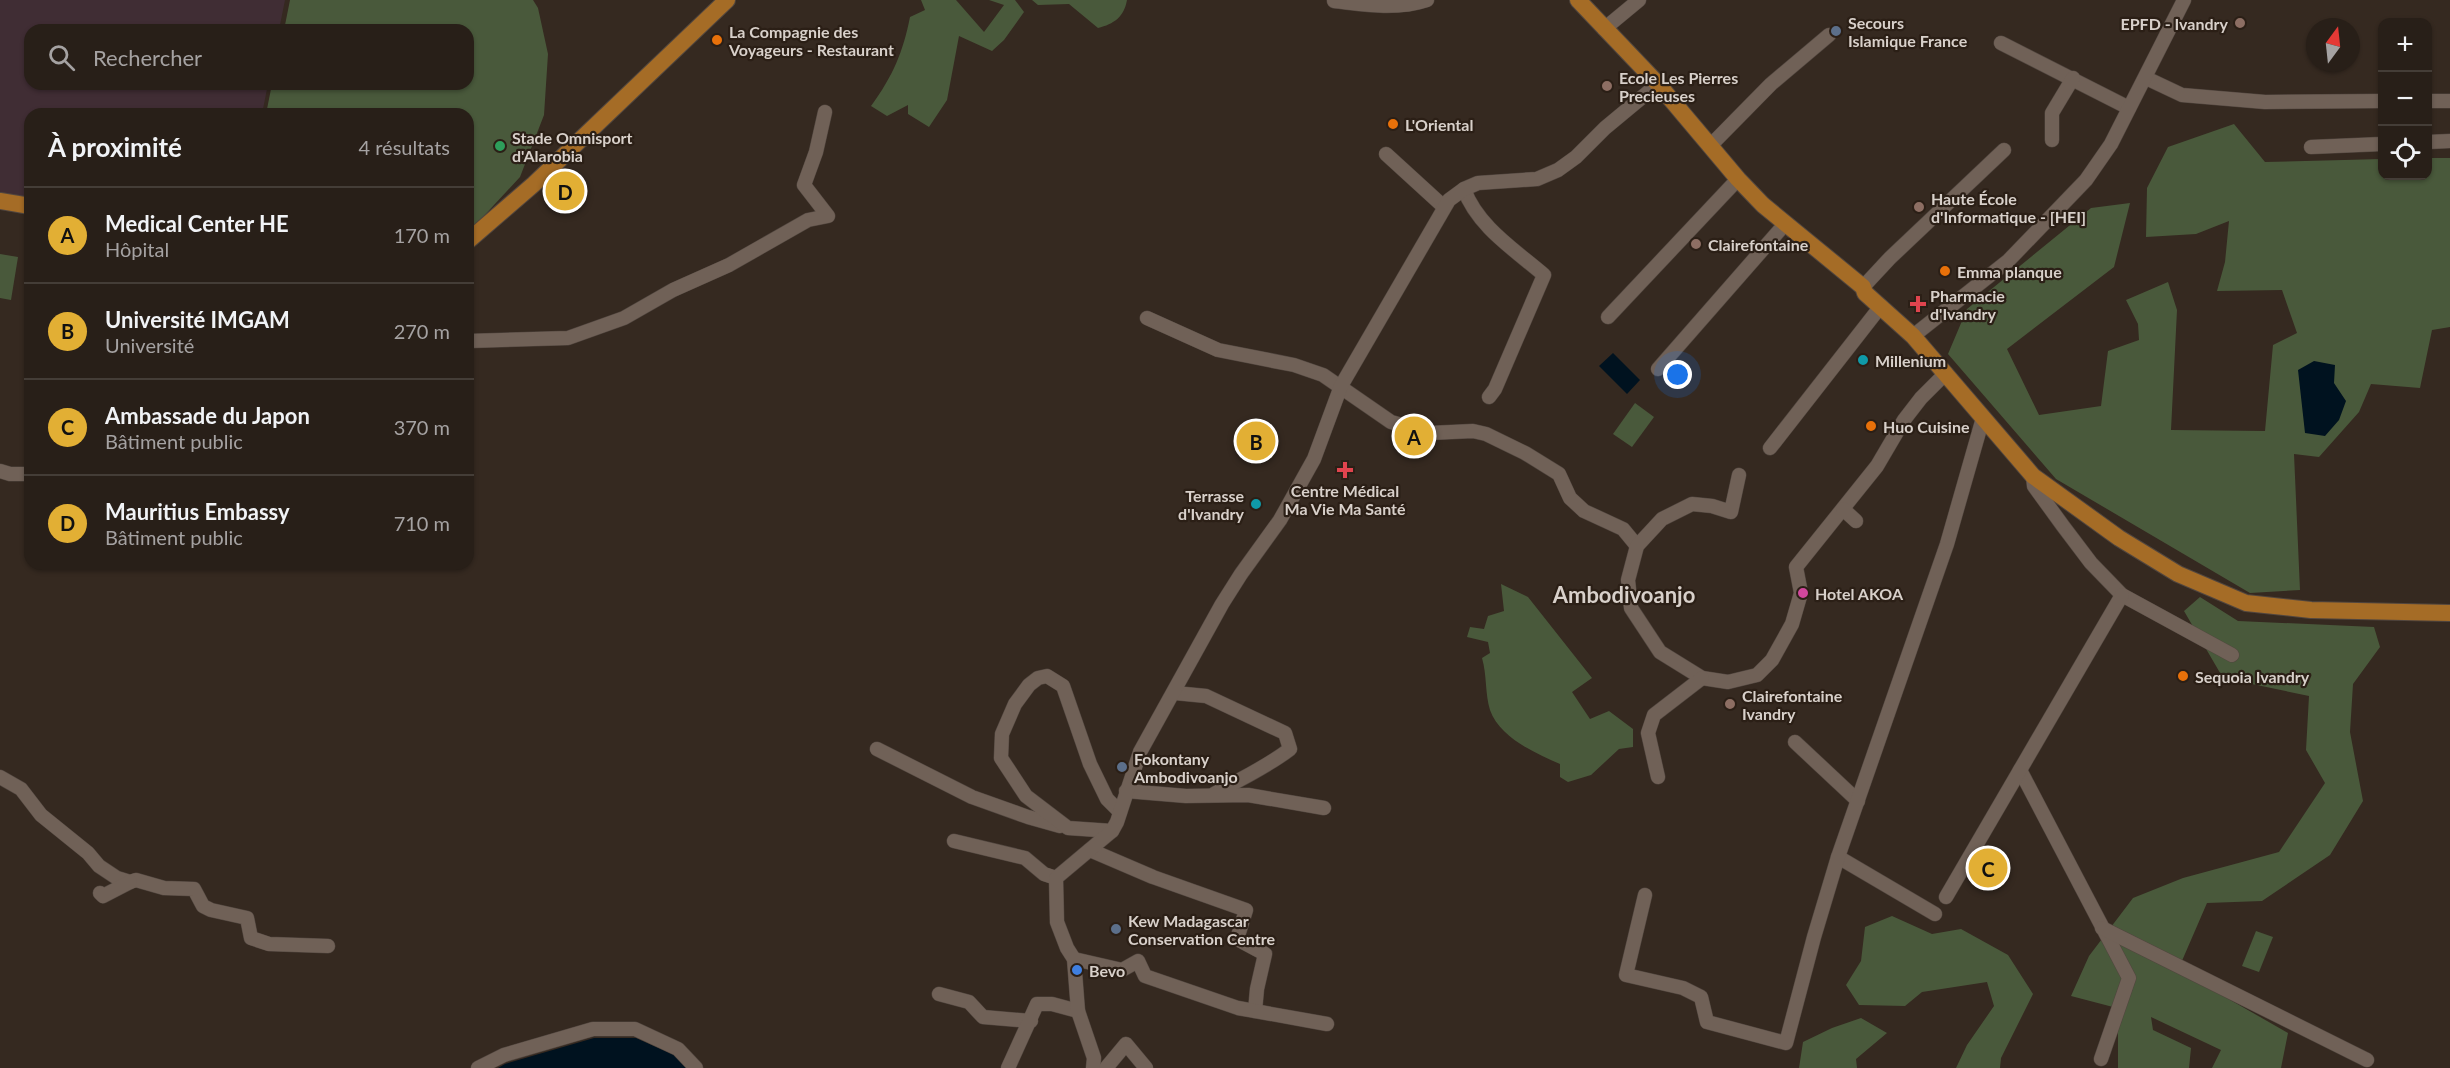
<!DOCTYPE html>
<html lang="fr">
<head>
<meta charset="utf-8">
<style>
  :root { --surface:#281f18; --page:#302721; --text:#f1f3f6; --muted:#a5a2a2; --line:#443d37; --accent:#e2af34 }
  body { margin:0; font-family:Lato,sans-serif; background:var(--page); color:var(--text) }
  .controls { position:absolute; right:18px; top:18px; display:grid; overflow:hidden; border-radius:12px; box-shadow:0 2px 4px #0004 }
  .controls button { width:54px; height:54px; display:grid; place-items:center; padding:0; border:0; border-bottom:2px solid var(--line); background:var(--surface); color:var(--text); font:30px sans-serif }
  .compass { position:absolute; left:2306px; top:18px; width:54px; height:54px; border-radius:50%; background:var(--surface); box-shadow:0 2px 4px #0004; rotate:15deg }
  .you { position:absolute; left:1678px; top:375px; width:21px; height:21px; margin:-15px; border:4px solid #fff; border-radius:50%; background:#1a73e8; box-shadow:0 0 0 9px #1a73e833 }
  .badge { display:grid; place-items:center; width:39px; height:39px; border-radius:50%; background:var(--accent); color:#111; font-size:20px; font-weight:700 }
  .pin { position:absolute; translate:-50% -50%; border:3px solid #fff; box-shadow:0 2px 6px #0006 }
  .list { margin:0; padding:0; list-style:none }
  h2 { display:flex; justify-content:space-between; align-items:center; height:78px; margin:0; padding:0 24px; font-size:26px }
  h2 small { font-size:20px; font-weight:400; color:var(--muted) }
  .list li { display:grid; grid-template-columns:39px 1fr auto; gap:18px; align-items:center; box-sizing:border-box; height:96px; padding:0 24px; border-top:2px solid var(--line) }
  .list b { display:block; font-size:22px; white-space:nowrap }
  .list p { margin:0; font-size:20px; white-space:nowrap; color:var(--muted) }
  .list em { font-size:20px; font-style:normal; color:var(--muted) }
  .icon { flex:none; width:33px; height:33px; fill:none; stroke:currentColor; stroke-width:2; stroke-linecap:round; stroke-linejoin:round }
  .map { position:relative; flex:none; width:2450px; height:1068px; overflow:hidden }
  .search { position:absolute; background:var(--surface); box-shadow:0 2px 4px #0004; left:24px; top:24px; width:450px; height:66px; display:flex; align-items:center; gap:15px; box-sizing:border-box; padding:0 21px; border-radius:18px; color:var(--muted); font-size:22px }
  .panel { position:absolute; background:var(--surface); box-shadow:0 2px 4px #0004; left:24px; top:108px; width:450px; height:462px; border-radius:18px }
  .map>svg:first-child { display:block }
  .industrial { fill:#402d34 }
  .green { fill:#49593b }
  .water { fill:#00121f }
  .lines { fill:none; stroke-linecap:round; stroke-linejoin:round }
  .minor-casing { stroke:#51463f; stroke-width:15 }
  .major-casing { stroke:#51463f; stroke-width:18 }
  .minor { stroke:#706157; stroke-width:14 }
  .major { stroke:#a56c26; stroke-width:16 }
  .education-dot { fill:#8d6e63; stroke:#2b1f16; stroke-width:2 }
  .service-dot { fill:#5c6f8a; stroke:#2b1f16; stroke-width:2 }
  .food-dot { fill:#e8710a; stroke:#2b1f16; stroke-width:2 }
  .leisure-dot { fill:#2e9e5b; stroke:#2b1f16; stroke-width:2 }
  .health-dot { fill:#e0444e; stroke:#2b1f16; stroke-width:2 }
  .culture-dot { fill:#0f9aa8; stroke:#2b1f16; stroke-width:2 }
  .hotel-dot { fill:#d1479c; stroke:#2b1f16; stroke-width:2 }
  .shop-dot { fill:#3f7fe0; stroke:#2b1f16; stroke-width:2 }
  .labels { text-anchor:middle; dominant-baseline:central; stroke-width:4.5; stroke-linejoin:round; paint-order:stroke }
  .poi-label { font-size:16px; font-weight:bold; fill:#d8d0ca; stroke:#2b1f16; text-anchor:start }
  .district-label { font-size:22px; font-weight:bold; fill:#d8d0ca; stroke:#2b1f16 }
</style>
</head>
<body>
<div class="map">
<svg width="2450" height="1068" viewBox="0 0 2450 1068">
  <rect width="100%" height="100%" fill="#352920"/>
  <!-- industrial -->
  <polygon class="industrial" points="0,0 285,0 279,30 30,30 30,84 268,84 262,114 30,114 30,206 0,199"/>
  <!-- green -->
  <g class="green">
    <polygon points="290,0 533,0 538,8 548,54 544,115 520,177 468,233 468,114 266,114 272,84 468,84 468,30 284,30"/>
    <path d="M921,0h35l28,32 20,-27 -15,-5h26l9,12 -20,28 -12,11 -33,-15 -12,64 -18,27 -21,-13v-9l-21,11 -16,-10c22,-30 32,-54 39,-89l15,-7z"/>
    <path d="M1032,0h95c-3,17 -13,24 -29,28l-29,-24 -31,1z"/>
    <polygon points="2234,124 2265,162 2382,159 2382,176 2428,176 2428,158 2450,158 2450,327 2432,330 2420,388 2371,384 2359,412 2319,457 2294,454 2300,590 2250,593 2056,479 1948,354 1967,309 2091,208 2130,203 2114,267 2007,349 2039,415 2101,406 2108,351 2139,340 2138,324 2126,300 2168,282 2177,310 2171,430 2265,431 2273,345 2297,333 2282,290 2217,291 2225,262 2229,221 2196,234 2146,237 2147,188 2168,147"/>
    <polygon points="0,254 18,257 11,300 0,298"/>
    <polygon points="1635,403 1654,417 1632,447 1613,434"/>
    <path d="M1501,584l27,13 64,81 -20,14 18,27 19,-8 24,18v18l-14,2 -28,26 -23,7 -8,-5v-13c-25,-11 -60,-26 -70,-54 -5,-16 -3,-35 -8,-52l8,-5 -2,-11 -21,-5 3,-10 14,2 4,-13 16,-5z"/>
    <polygon points="2200,597 2238,621 2374,627 2380,647 2353,684 2350,732 2363,801 2330,855 2262,901 2207,903 2178,970 2288,1033 2281,1068 2212,1068 2221,1050 2151,1017 2153,1030 2191,1048 2189,1068 2118,1068 2118,1034 2113,1007 2071,996 2089,956 2133,898 2183,878 2279,852 2325,783 2306,750 2309,696 2223,678 2184,611"/>
    <polygon points="1892,916 1932,934 1961,929 2008,955 2033,994 2001,1058 2000,1068 1956,1068 1967,1045 1994,1006 1987,982 1922,992 1905,1006 1859,1005 1846,985 1861,961 1865,927"/>
    <polygon points="2256,931 2273,937 2259,972 2242,966"/>
    <polygon points="1861,1018 1887,1033 1856,1059 1857,1068 1799,1068 1803,1042 1832,1028"/>
  </g>
  <!-- water -->
  <g class="water">
    <polygon points="1613,353 1640,380 1627,394 1599,366"/>
    <polygon points="2314,361 2335,365 2334,383 2346,401 2339,420 2325,436 2305,433 2298,370"/>
    <polygon points="594,1038 636,1038 679,1057 689,1068 498,1068 505,1064"/>
  </g>
  <g class="lines">
    <defs>
      <g id="minor">
        <path d="M1334,1c31,4 63,9 93,-1"/>
        <polyline points="1604,29 1639,0"/>
        <polyline points="2001,43 2129,108"/>
        <polyline points="2146,78 2182,95 2265,102 2382,101"/>
        <polyline points="2428,101 2450,101"/>
        <polyline points="2052,140 2052,113 2073,78"/>
        <polyline points="2428,142 2450,141"/>
        <polyline points="1711,145 1771,84 1829,35"/>
        <polyline points="2311,147 2382,144"/>
        <polyline points="1386,154 1444,207"/>
        <path d="M1464,189c13,37 51,61 80,86l-49,114 -6,8"/>
        <polyline points="1863,287 1890,258 2004,150"/>
        <polyline points="1608,317 1738,179"/>
        <polyline points="1147,318 1218,350 1294,365 1323,375 1391,422 1430,433 1473,431 1486,434 1525,453 1559,474 1570,498 1584,511 1623,529 1637,546"/>
        <polyline points="1913,336 2008,261 2086,180 2111,144 2184,0"/>
        <polyline points="468,341 568,338 624,318 673,290 729,265 808,220 828,216 804,185 816,152 825,112"/>
        <polyline points="1658,369 1785,224"/>
        <polyline points="1770,448 1881,306"/>
        <polyline points="0,471 10,474 30,474"/>
        <polyline points="1739,475 1731,512 1712,506 1692,504 1662,519 1637,546 1628,580 1631,608 1660,652 1702,678 1728,682 1757,675 1772,660 1792,624 1801,593 1796,567 1877,466 1904,420 1921,398 1946,373"/>
        <polyline points="2033,476 2034,486 2063,526 2091,563 2122,595 2232,655"/>
        <polyline points="1843,509 1856,521"/>
        <path d="M1175,693l31,3 79,37 5,16c-23,18 -50,30 -76,45"/>
        <polyline points="1795,742 1858,801"/>
        <polyline points="877,749 972,797 1028,817 1060,826"/>
        <polyline points="2020,770 2129,978 2101,1059"/>
        <polyline points="0,777 21,789 41,815 88,853 99,866 117,878 130,882 136,880 164,888 194,889 203,906 211,910 247,918 251,938 269,944 328,946"/>
        <polyline points="1658,777 1648,733 1654,715 1702,678"/>
        <polyline points="1126,791 1186,796 1248,795 1324,808"/>
        <polyline points="1112,831 1068,828 1026,796 1001,758 1002,734 1015,704 1029,685 1038,678 1047,676 1063,686 1090,764 1107,799 1120,812"/>
        <polyline points="954,841 1025,858 1044,874 1056,878"/>
        <polyline points="1090,850 1153,877 1246,910 1237,939 1265,954 1257,989 1255,1011"/>
        <polyline points="1838,857 1935,914"/>
        <polyline points="100,893 103,896 130,882"/>
        <polyline points="1645,895 1626,975 1683,988 1701,997 1707,1022 1786,1043 1814,937 1838,857 1947,544 1983,418"/>
        <polyline points="1946,897 2122,595"/>
        <polyline points="2102,928 2367,1060"/>
        <polyline points="1074,959 1122,970 1138,961 1145,976 1238,1008 1327,1024"/>
        <polyline points="939,994 969,1002 983,1017 1031,1021"/>
        <polyline points="478,1068 504,1055 593,1029 635,1029 678,1049 696,1068"/>
        <polyline points="1008,1068 1037,1004 1052,1004 1078,1011"/>
        <polyline points="1093,1068 1094,1058 1078,1011 1074,959 1067,948 1057,922 1056,878 1112,831 1117,822 1140,752 1222,604 1241,574 1280,520 1314,459 1341,386 1449,200 1464,189 1478,183 1537,179 1558,170 1576,157 1605,128 1658,84"/>
        <polyline points="1106,1068 1126,1044 1146,1068"/>
      </g>
      <g id="major">
        <polyline points="1578,0 1658,84 1738,179 1763,205 1863,287 1865,293 1913,336 2033,476 2119,538 2178,574 2246,603 2311,610 2450,613"/>
        <polyline points="0,201 30,206"/>
        <polyline points="468,241 534,184 727,0"/>
      </g>
    </defs>
    <!-- minor casing -->
    <use href="#minor" class="minor-casing"/>
    <!-- major casing -->
    <use href="#major" class="major-casing"/>
    <!-- minor -->
    <use href="#minor" class="minor"/>
    <!-- major -->
    <use href="#major" class="major"/>
  </g>
  <!-- markers -->
  <g class="education-dot">
    <circle cx="2240" cy="23" r="6"/>
    <circle cx="1607" cy="86" r="6"/>
    <circle cx="1919" cy="207" r="6"/>
    <circle cx="1696" cy="244" r="6"/>
    <circle cx="1730" cy="704" r="6"/>
  </g>
  <g class="service-dot">
    <circle cx="1836" cy="31" r="6"/>
    <circle cx="1122" cy="767" r="6"/>
    <circle cx="1116" cy="929" r="6"/>
  </g>
  <g class="food-dot">
    <circle cx="717" cy="40" r="6"/>
    <circle cx="1393" cy="124" r="6"/>
    <circle cx="1945" cy="271" r="6"/>
    <circle cx="1871" cy="426" r="6"/>
    <circle cx="2183" cy="676" r="6"/>
  </g>
  <circle class="leisure-dot" cx="500" cy="146" r="6"/>
  <g class="health-dot">
    <path d="M1915 295h6v6h6v6h-6v6h-6v-6h-6v-6h6z"/>
    <path d="M1342 461h6v6h6v6h-6v6h-6v-6h-6v-6h6z"/>
  </g>
  <g class="culture-dot">
    <circle cx="1863" cy="360" r="6"/>
    <circle cx="1256" cy="504" r="6"/>
  </g>
  <circle class="hotel-dot" cx="1803" cy="593" r="6"/>
  <circle class="shop-dot" cx="1077" cy="970" r="6"/>
  <g class="labels">
    <!-- poi labels -->
    <g class="poi-label">
      <text x="1848" y="22">Secours<tspan x="1848" dy="18">Islamique France</tspan></text>
      <text x="2228" y="23" text-anchor="end">EPFD - Ivandry</text>
      <text x="729" y="31">La Compagnie des<tspan x="729" dy="18">Voyageurs - Restaurant</tspan></text>
      <text x="1619" y="77">Ecole Les Pierres<tspan x="1619" dy="18">Precieuses</tspan></text>
      <text x="1405" y="124">L'Oriental</text>
      <text x="512" y="137">Stade Omnisport<tspan x="512" dy="18">d'Alarobia</tspan></text>
      <text x="1931" y="198">Haute École<tspan x="1931" dy="18">d'Informatique - [HEI]</tspan></text>
      <text x="1708" y="244">Clairefontaine</text>
      <text x="1957" y="271">Emma planque</text>
      <text x="1930" y="295">Pharmacie<tspan x="1930" dy="18">d'Ivandry</tspan></text>
      <text x="1875" y="360">Millenium</text>
      <text x="1883" y="426">Huo Cuisine</text>
      <text x="1345" y="490" text-anchor="middle">Centre Médical<tspan x="1345" dy="18">Ma Vie Ma Santé</tspan></text>
      <text x="1244" y="495" text-anchor="end">Terrasse<tspan x="1244" dy="18">d'Ivandry</tspan></text>
      <text x="1815" y="593">Hotel AKOA</text>
      <text x="2195" y="676">Sequoia Ivandry</text>
      <text x="1742" y="695">Clairefontaine<tspan x="1742" dy="18">Ivandry</tspan></text>
      <text x="1134" y="758">Fokontany<tspan x="1134" dy="18">Ambodivoanjo</tspan></text>
      <text x="1128" y="920">Kew Madagascar<tspan x="1128" dy="18">Conservation Centre</tspan></text>
      <text x="1089" y="970">Bevo</text>
    </g>
    <!-- district labels -->
    <g class="district-label">
      <text x="1624" y="594">Ambodivoanjo</text>
    </g>
  </g>
</svg>
<div class="controls">
<button>+</button>
<button>−</button>
<button><svg class="icon" aria-label="locate" viewBox="0 0 24 24"><circle cx="12" cy="12" r="6"/><path d="M12 2v4M12 18v4M2 12h4M18 12h4"/></svg></button>
</div>
<svg class="compass" viewBox="-18 -18 36 36"><path d="M0-13l5 13h-10z" fill="#e53935"/><path d="M0 13l5-13h-10z" fill="#a5a2a2"/></svg>
<div class="you"></div>
<div class="pin badge" style="left:1414px;top:436px">A</div>
<div class="pin badge" style="left:1256px;top:441px">B</div>
<div class="pin badge" style="left:1988px;top:868px">C</div>
<div class="pin badge" style="left:565px;top:191px">D</div>
<div class="search"><svg class="icon" aria-label="search" viewBox="0 0 24 24"><circle cx="10" cy="10" r="6"/><path d="M15 15l6 6"/></svg>Rechercher</div>
<section class="panel">
<h2>À proximité<small>4 résultats</small></h2>
<ul class="list">
<li><span class="badge">A</span><div><b>Medical Center HE</b><p>Hôpital</p></div><em>170 m</em></li>
<li><span class="badge">B</span><div><b>Université IMGAM</b><p>Université</p></div><em>270 m</em></li>
<li><span class="badge">C</span><div><b>Ambassade du Japon</b><p>Bâtiment public</p></div><em>370 m</em></li>
<li><span class="badge">D</span><div><b>Mauritius Embassy</b><p>Bâtiment public</p></div><em>710 m</em></li>
</ul>
</section>
</div>
</body>
</html>
